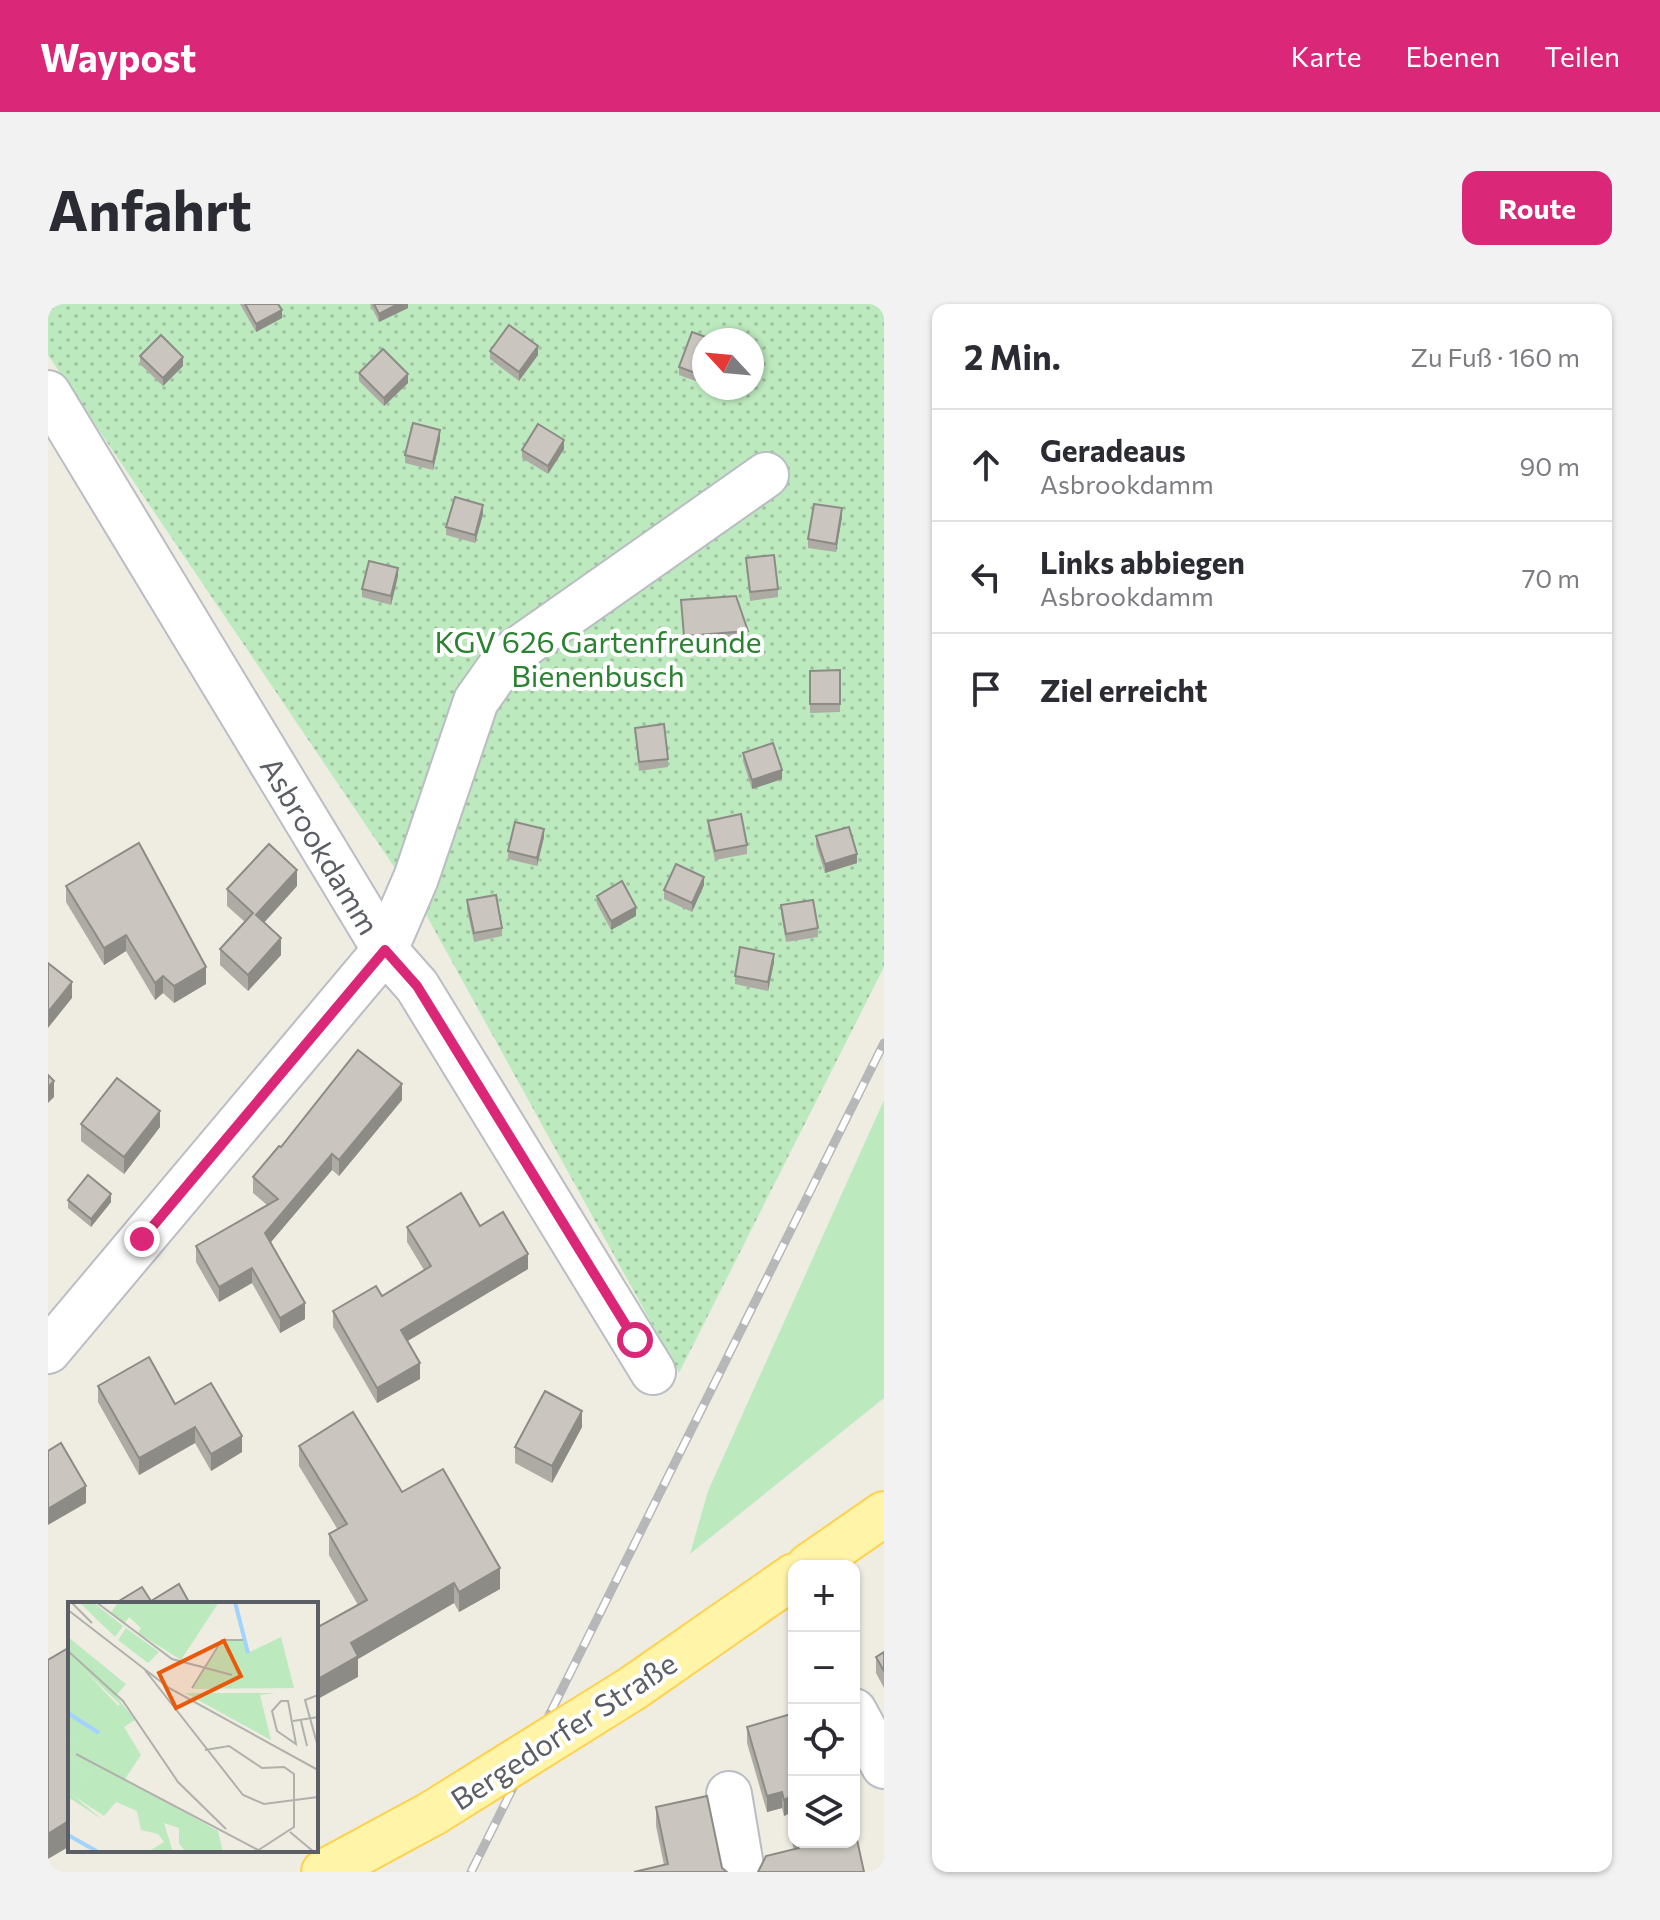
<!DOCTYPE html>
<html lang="de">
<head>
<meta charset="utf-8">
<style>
  :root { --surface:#fff; --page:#f2f2f3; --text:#2b2b33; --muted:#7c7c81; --line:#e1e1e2; --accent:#db2777 }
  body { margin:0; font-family:Commissioner,sans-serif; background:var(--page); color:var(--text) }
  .controls { position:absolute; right:24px; bottom:24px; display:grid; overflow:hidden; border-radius:16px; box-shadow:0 2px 6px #0004 }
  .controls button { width:72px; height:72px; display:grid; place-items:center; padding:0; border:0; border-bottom:2px solid var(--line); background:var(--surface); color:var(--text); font:40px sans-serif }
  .compass { position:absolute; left:644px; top:24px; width:72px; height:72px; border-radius:50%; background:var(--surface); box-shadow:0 2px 6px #0004; rotate:296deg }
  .stop { position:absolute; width:24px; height:24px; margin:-18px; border:6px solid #db2777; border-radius:50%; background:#fff }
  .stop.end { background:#db2777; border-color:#fff; box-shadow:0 2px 8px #0008 }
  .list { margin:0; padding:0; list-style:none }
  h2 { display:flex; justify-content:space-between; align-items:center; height:104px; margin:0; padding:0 32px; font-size:34px }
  h2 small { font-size:26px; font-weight:400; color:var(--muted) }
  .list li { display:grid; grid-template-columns:52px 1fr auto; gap:24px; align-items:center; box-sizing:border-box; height:112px; padding:0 32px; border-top:2px solid var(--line) }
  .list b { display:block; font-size:30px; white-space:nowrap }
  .list p { margin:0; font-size:26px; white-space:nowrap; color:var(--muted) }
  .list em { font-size:26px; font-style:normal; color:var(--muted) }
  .icon { flex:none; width:44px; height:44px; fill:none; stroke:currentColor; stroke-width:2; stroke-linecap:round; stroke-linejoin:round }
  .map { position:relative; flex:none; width:836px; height:1568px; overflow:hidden; border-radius:16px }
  header { display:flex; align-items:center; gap:48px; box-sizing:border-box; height:112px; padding:0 40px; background:var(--accent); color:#fff }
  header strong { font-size:38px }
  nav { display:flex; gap:44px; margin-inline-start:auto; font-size:28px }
  .intro { display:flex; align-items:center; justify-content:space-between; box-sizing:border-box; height:192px; padding:0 48px }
  h1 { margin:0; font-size:56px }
  .button { padding:20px 36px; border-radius:16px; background:var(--accent); color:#fff; font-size:28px; font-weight:700 }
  main { display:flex; gap:48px; padding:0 48px }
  aside { flex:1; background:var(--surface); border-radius:16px; box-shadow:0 2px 6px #0004 }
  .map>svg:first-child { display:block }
  .grass { fill:#bde9be }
  .park { fill:url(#park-dots); fill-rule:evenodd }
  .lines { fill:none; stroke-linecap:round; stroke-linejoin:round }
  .minor-casing { stroke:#babdc3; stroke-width:48 }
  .major-casing { stroke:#fdd24d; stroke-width:48 }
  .minor { stroke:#fff; stroke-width:44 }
  .major { stroke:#fff4a7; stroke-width:44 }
  .rail-casing { stroke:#b6b7b8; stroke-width:9 }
  .rail { stroke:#fff; stroke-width:6; stroke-dasharray:18; stroke-linecap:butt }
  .major-bridge-casing { stroke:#fdd24d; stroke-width:48; stroke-linecap:butt }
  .major-bridge { stroke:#fff4a7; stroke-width:44 }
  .wall { fill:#aeaaa4 }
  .shaded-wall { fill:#8d8b86 }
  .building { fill:#cac6bf; stroke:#8d8b86; stroke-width:2 }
  .route { stroke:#db2777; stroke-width:10 }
  .labels { text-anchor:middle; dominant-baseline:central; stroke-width:8; stroke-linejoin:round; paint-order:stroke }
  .park-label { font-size:30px; fill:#2c8233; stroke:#fff }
  .street-label { font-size:30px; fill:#5b5f65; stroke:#fff }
  .inset-river { fill:none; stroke:#a2d3ff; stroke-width:4 }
  .inset-road { fill:none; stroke:#b0b0ac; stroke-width:2 }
  .view { fill:#e8590c; fill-opacity:0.15; stroke:#e8590c; stroke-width:4 }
  .inset-edge { fill:none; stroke:#5b5f65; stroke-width:4 }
</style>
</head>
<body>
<header>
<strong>Waypost</strong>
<nav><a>Karte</a><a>Ebenen</a><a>Teilen</a></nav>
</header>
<div class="intro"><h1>Anfahrt</h1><a class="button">Route</a></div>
<main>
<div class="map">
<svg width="836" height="1568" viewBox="0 0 836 1568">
  <defs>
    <pattern id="park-dots" width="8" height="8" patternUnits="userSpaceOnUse" patternTransform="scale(2)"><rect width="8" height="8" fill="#bde9be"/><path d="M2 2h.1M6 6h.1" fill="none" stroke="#9dc09e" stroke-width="1.8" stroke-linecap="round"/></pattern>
  </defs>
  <rect width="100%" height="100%" fill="#efede2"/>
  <!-- grass -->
  <polygon class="grass" points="836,796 836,1094 642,1250 660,1187"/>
  <!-- park -->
  <path class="park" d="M5,0h831v663l-205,406 -255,-462 -376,-556v-41zM656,36h48v48h-48z"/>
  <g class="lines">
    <defs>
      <g id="minor">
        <polyline points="0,89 337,646 369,682 605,1068"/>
        <polyline points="0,1047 337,646 368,574 428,397 459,353 718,171"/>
        <polyline points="806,1407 836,1462"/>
        <polyline points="681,1490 694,1568"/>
      </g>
      <g id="major">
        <polyline points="761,1262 836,1210"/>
        <polyline points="585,1384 746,1272"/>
        <polyline points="276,1568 385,1509"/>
      </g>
    </defs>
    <!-- minor casing -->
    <use href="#minor" class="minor-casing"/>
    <!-- major casing -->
    <use href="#major" class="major-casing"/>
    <!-- minor -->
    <use href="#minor" class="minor"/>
    <!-- major -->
    <use href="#major" class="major"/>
    <defs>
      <polyline id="rail" points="423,1568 836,739"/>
    </defs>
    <!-- rail casing -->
    <use href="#rail" class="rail-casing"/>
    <!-- rail -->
    <use href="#rail" class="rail"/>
    <defs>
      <polyline id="major-bridge" points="385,1509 585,1384"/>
    </defs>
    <!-- major-bridge casing -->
    <use href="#major-bridge" class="major-bridge-casing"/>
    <!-- major-bridge -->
    <use href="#major-bridge" class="major-bridge"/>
  </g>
  <!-- wall -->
  <g class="wall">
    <polygon points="192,0 230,0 234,14 208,28"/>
    <polygon points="322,0 360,0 360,4 331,18"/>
    <polygon points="656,36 656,80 631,71 631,63"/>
    <polygon points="442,47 490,51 471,77 442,55"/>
    <polygon points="92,52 135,62 115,82 92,60"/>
    <polygon points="311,69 360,79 336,102 311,77"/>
    <polygon points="392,135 385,166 357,159 357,151"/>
    <polygon points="516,145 500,170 474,154 474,146"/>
    <polygon points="435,210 427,239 398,231 398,223"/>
    <polygon points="794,213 788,248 760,244 760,235"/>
    <polygon points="698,254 730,285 730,293 702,297"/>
    <polygon points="350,272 343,301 314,293 314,285"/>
    <polygon points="633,296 700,327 700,336 636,341"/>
    <polygon points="792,366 792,408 762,409 762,367"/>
    <polygon points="587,424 620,455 620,463 591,467"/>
    <polygon points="695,449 734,475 704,485 695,457"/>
    <polygon points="660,517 699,541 699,550 667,556 660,525"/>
    <polygon points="768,532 809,559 777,569 768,541"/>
    <polygon points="496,533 489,562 460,555 460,547"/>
    <polygon points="656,581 644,608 616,595 616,586"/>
    <polygon points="18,582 158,680 126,699 115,689 107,696 78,647 56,661 18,598"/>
    <polygon points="249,582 216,619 233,651 200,687 172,661 172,645 197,618 179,602 179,585"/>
    <polygon points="549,592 588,612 563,626 549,600"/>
    <polygon points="419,596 454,624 454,632 426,638 419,605"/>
    <polygon points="733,601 770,624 770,633 738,638 733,610"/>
    <polygon points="726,658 720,687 687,680 687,672"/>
    <polygon points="354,796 291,872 284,866 223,938 257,1015 232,1029 204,979 171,998 148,958 148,942 219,901 205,889 205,873 233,843"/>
    <polygon points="33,820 112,823 76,870 33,837"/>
    <polygon points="20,896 63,898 43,923 20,904"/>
    <polygon points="432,922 480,965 359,1037 372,1075 329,1099 285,1023 285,1007 334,992 376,966 359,938 359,923"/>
    <polygon points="50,1082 127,1100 194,1148 163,1167 147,1139 91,1171 50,1098"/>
    <polygon points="534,1123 504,1179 467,1159 467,1143"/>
    <polygon points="251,1142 354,1188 452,1285 411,1308 406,1299 310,1355 310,1373 310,1301 281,1251 281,1230 290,1226 251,1162"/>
    <polygon points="836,1348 836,1384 828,1369 828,1353"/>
    <polygon points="746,1409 746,1507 736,1512 734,1504 719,1508 699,1439 699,1423"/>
    <polygon points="608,1503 674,1564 616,1561 608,1522"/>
    <polygon points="746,1511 746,1538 806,1538 746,1546 742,1531 742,1512"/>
  </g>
  <!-- shaded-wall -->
  <g class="shaded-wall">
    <polygon points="350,0 360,0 360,4 331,18 331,10"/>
    <polygon points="234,6 234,14 208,28 208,20"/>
    <polygon points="490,42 490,51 471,77 471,68"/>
    <polygon points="135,53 135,62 115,82 115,74"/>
    <polygon points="360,70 360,79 336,102 336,94"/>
    <polygon points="392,126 392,135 385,166 385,158"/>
    <polygon points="516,136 516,145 500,170 500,162"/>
    <polygon points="435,201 435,210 427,239 427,231"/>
    <polygon points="794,204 794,213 788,248 788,240"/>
    <polygon points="350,264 350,272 343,301 343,292"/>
    <polygon points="734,466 734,475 704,485 704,476"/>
    <polygon points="496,525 496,533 489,562 489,554"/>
    <polygon points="809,550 809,559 777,569 777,560"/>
    <polygon points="249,566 249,582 208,627 208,611"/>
    <polygon points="656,573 656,581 644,608 644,599"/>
    <polygon points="588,603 588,612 563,626 563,617"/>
    <polygon points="78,631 78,647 56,661 56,644"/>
    <polygon points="233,634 233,651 200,687 200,671"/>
    <polygon points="726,650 726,658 720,687 720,678"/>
    <polygon points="158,663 158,680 126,699 126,682"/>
    <polygon points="115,672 115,689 107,696 107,679"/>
    <polygon points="24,678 24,694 0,724 0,708"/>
    <polygon points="6,777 6,793 0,799 0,783"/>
    <polygon points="354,780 354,796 291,872 291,856"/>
    <polygon points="112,807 112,823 76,870 76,853"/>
    <polygon points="284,850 284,866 217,945 217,929"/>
    <polygon points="63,890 63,898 43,923 43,915"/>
    <polygon points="480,950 480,965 353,1041 353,1026"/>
    <polygon points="204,964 204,979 171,998 171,983"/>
    <polygon points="257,999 257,1015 232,1029 232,1014"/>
    <polygon points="372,1059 372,1075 329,1099 329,1084"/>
    <polygon points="534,1107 534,1123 504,1179 504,1162"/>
    <polygon points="147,1123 147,1139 91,1171 91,1154"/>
    <polygon points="194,1132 194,1148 163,1167 163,1150"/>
    <polygon points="38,1182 38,1199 0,1221 0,1205"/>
    <polygon points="452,1264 452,1285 411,1308 411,1288"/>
    <polygon points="406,1279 406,1299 310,1355 310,1373 268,1396 268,1376 303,1339"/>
    <polygon points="734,1488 734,1504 719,1508 719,1492"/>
    <polygon points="746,1491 746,1507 736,1512 736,1496"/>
    <polygon points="22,1516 22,1542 0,1555 0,1530"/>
  </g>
  <!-- building -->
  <g class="building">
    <polygon points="197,0 230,0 234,6 208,20"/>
    <polygon points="326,0 350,0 331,10"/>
    <polygon points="461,21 490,42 471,68 442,47"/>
    <polygon points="644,28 666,36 656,36 656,72 631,63"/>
    <polygon points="113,31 135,53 115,74 92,52"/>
    <polygon points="335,45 360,70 336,94 311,69"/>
    <polygon points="365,119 392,126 385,158 357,151"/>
    <polygon points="490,120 516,136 500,162 474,146"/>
    <polygon points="407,193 435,201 427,231 398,223"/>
    <polygon points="766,200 794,204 788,240 760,235"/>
    <polygon points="726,251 730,285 702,288 698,254"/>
    <polygon points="321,257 350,264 343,292 314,285"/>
    <polygon points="688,292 700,327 636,332 633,296"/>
    <polygon points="792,366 792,400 762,400 762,367"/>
    <polygon points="616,420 620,455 591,458 587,424"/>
    <polygon points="725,439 734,466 704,476 695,449"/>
    <polygon points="693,510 699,541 667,547 660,517"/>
    <polygon points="467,518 496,525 489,554 460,547"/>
    <polygon points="801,523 809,550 777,560 768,532"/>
    <polygon points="91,539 158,663 126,682 115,672 107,679 78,631 56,644 18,582"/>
    <polygon points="221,540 249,566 208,611 233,634 200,671 172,645 205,609 179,585"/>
    <polygon points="628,560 656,573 644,599 616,586"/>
    <polygon points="574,577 588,603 563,617 549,592"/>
    <polygon points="448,591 454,624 426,629 419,596"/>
    <polygon points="765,596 770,624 738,630 733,601"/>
    <polygon points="692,643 726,650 720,678 687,672"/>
    <polygon points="0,659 24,678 0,708"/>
    <polygon points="310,746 354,780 291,856 284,850 217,929 257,999 232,1014 204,964 171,983 148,942 230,895 205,873 231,842 233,843"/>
    <polygon points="0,771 6,777 0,783"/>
    <polygon points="69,774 112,807 76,853 33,820"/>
    <polygon points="40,871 63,890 43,915 20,896"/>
    <polygon points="413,889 432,922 455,908 480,950 353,1026 372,1059 329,1084 285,1007 328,982 334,992 383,962 359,923"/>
    <polygon points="101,1053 127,1100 163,1079 194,1132 163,1150 147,1123 91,1154 50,1082"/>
    <polygon points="497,1087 534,1107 504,1162 467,1143"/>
    <polygon points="305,1108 354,1188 395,1165 452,1264 411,1288 406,1279 303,1339 310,1352 268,1376 268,1324 319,1296 281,1230 299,1220 251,1142"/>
    <polygon points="13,1139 38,1182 0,1205 0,1147"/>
    <polygon points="131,1280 142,1300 66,1300 94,1283 103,1297"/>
    <polygon points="22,1343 22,1516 0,1530 0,1356"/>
    <polygon points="836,1348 836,1367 828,1353"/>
    <polygon points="746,1409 746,1491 736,1496 734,1488 719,1492 699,1423"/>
    <polygon points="659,1492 674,1564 679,1568 586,1568 620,1560 608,1503"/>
    <polygon points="746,1511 746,1528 742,1512"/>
    <polygon points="808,1531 816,1568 710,1568 718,1552 751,1544 749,1538 806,1538 806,1532"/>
  </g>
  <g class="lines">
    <!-- route -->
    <polyline class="route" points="94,935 337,646 369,682 587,1036"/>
  </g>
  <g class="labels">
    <!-- park labels -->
    <g class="park-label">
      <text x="550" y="336">KGV 626 Gartenfreunde<tspan x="550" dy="34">Bienenbusch</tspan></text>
    </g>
    <!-- street labels -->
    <g class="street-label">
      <text transform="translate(273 541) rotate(59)">Asbrookdamm</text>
      <text transform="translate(515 1426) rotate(-33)">Bergedorfer Straße</text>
    </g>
  </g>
  <!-- overview -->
  <g transform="translate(20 1298)">
    <rect width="250" height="250" fill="#efede2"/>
    <path d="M117,91h90l-15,2 11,45zM0,154l23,17 -22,19 34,28 -35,-23z" fill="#bde9be"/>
    <path d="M0,35l58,47 -10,12 19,24 -11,7 17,28 -16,24 93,52 5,21h-37l-7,-8v-16l-15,-5 9,29h-25l16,-10 -6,-8 -17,-4 -4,-19 -21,-9 -12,14 -36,-24 23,-19 -23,-17v-17l8,6 44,-41 -52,-49z" fill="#bde9be"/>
    <path d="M0,51l54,57 -30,34 -16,1 -8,-6z" fill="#bde9be"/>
    <path d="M11,0h14l30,24 -8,11zM50,0h101l-38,58 -43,-27 3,-5 -12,-11 -4,6 -14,-10zM58,26l33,24 -11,11 -30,-23zM213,35l13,51 -102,1 31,-48h21l6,11z" fill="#bde9be"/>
    <path class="inset-river" d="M167,0l13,51M0,111l31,20M0,233l30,17"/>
    <path class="inset-road" d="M3,0l21,21M28,0l76,57 60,16M0,8l101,78 149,82M0,49l55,50 55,81 48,47M77,68l98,125 21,9 54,-7M124,86l30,-48h21M250,93l-13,5 13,47M213,99h7l8,43 -19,-13 -5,-20zM225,119l25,-4M233,119l6,25M137,148l24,-4 33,22 22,-1 10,7v53l-37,24M8,152l182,96M222,230l24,20"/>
    <path class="view" d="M156,39l17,35 -65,32 -17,-35z"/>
    <rect width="250" height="250" class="inset-edge"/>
  </g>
</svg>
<div class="controls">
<button>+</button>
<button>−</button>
<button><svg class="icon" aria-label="locate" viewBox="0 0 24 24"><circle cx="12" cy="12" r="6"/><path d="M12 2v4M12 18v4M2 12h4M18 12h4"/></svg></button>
<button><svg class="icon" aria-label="layers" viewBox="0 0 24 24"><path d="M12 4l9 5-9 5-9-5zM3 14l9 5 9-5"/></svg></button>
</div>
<svg class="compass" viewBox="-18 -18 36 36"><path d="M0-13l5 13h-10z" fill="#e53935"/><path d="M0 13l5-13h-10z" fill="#7c7c81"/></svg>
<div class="stop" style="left:587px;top:1036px"></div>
<div class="stop end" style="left:94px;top:935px"></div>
</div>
<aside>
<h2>2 Min.<small>Zu Fuß · 160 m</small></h2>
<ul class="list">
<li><svg class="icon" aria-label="ahead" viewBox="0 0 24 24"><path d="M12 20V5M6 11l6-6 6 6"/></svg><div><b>Geradeaus</b><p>Asbrookdamm</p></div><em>90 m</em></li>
<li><svg class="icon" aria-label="left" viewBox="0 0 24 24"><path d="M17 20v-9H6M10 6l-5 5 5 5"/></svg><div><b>Links abbiegen</b><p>Asbrookdamm</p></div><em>70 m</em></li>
<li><svg class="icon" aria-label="arrive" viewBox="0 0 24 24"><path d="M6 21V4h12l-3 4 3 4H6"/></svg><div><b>Ziel erreicht</b></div></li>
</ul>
</aside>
</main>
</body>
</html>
